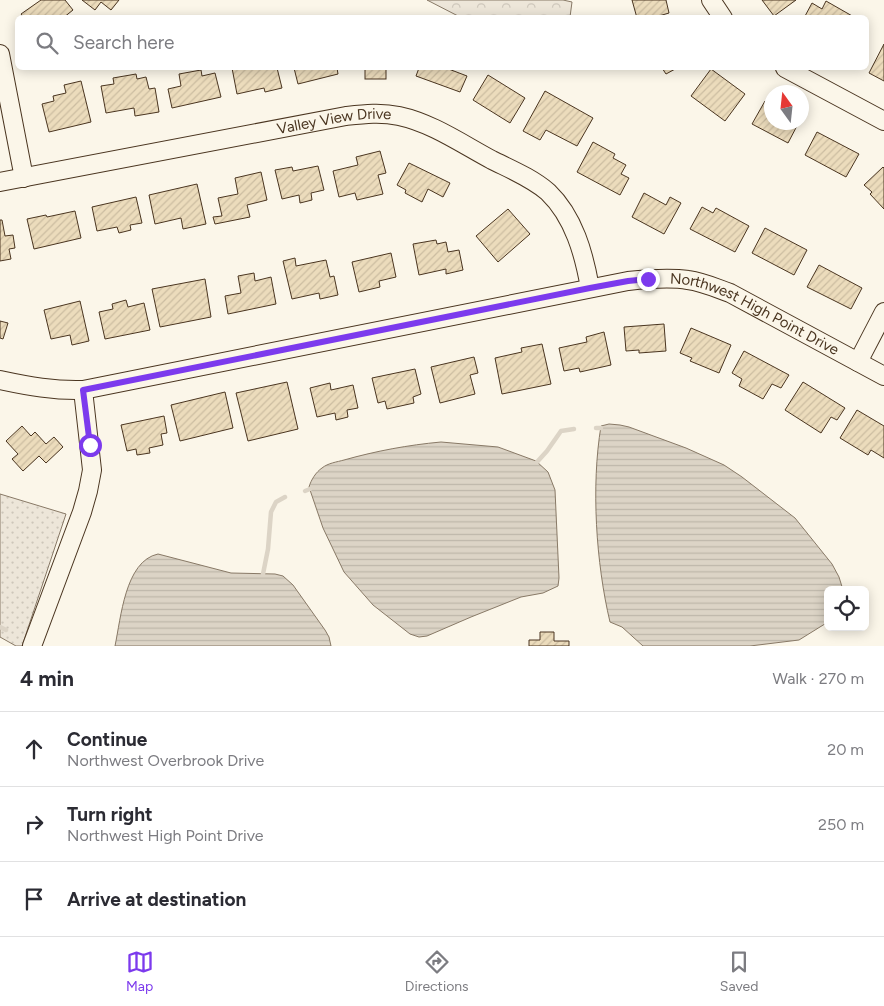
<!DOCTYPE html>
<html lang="en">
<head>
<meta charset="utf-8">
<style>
  :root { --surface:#fff; --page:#f7f7f7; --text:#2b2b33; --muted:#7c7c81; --line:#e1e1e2; --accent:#7c3aed }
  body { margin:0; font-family:Figtree,sans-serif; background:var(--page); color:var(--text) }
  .controls { position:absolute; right:15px; bottom:15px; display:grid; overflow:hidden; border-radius:8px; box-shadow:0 2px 12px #0003 }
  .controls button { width:45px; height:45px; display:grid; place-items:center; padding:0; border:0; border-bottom:1px solid var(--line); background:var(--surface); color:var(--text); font:25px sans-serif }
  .compass { position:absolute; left:764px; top:85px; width:45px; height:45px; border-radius:50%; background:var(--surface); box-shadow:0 2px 12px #0003; rotate:345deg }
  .stop { position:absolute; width:15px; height:15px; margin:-11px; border:4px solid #7c3aed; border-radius:50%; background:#fff }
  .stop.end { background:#7c3aed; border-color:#fff; box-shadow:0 1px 5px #0008 }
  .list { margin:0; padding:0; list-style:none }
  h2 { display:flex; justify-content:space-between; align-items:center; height:65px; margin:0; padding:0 20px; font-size:21px }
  h2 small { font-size:16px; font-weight:400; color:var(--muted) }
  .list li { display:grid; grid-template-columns:32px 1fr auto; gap:15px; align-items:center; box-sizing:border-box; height:75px; padding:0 20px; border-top:1px solid var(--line) }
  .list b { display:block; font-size:19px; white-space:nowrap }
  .list p { margin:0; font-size:16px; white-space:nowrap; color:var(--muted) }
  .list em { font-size:16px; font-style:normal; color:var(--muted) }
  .icon { flex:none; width:28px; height:28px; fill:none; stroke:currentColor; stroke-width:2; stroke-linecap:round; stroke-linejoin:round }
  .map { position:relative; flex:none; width:884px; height:646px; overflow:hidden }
  .search { position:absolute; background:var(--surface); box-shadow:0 2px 12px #0003; left:15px; right:15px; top:15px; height:55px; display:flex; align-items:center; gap:12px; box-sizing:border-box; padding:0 18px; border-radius:8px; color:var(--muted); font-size:19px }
  .sheet { height:290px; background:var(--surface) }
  nav { display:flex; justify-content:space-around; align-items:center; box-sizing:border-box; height:70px; border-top:1px solid var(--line); background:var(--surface); font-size:14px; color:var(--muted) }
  nav a { display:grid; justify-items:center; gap:2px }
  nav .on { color:var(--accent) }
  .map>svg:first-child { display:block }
  .grass { fill:url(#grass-dots); stroke:#887966 }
  .forest { fill:url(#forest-crowns); stroke:#887966 }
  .water { fill:url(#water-rules); stroke:#887966 }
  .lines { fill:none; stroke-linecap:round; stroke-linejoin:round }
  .stream { stroke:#dcd4c6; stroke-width:4.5 }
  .building { fill:url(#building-hatch); stroke:#4a3520 }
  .minor-casing { stroke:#4a3520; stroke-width:20 }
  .minor { stroke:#fbf6e9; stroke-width:18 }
  .route { stroke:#7c3aed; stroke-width:6 }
  .labels { text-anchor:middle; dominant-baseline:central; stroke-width:4; stroke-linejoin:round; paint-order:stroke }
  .street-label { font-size:15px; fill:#4a3520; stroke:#fbf6e9 }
</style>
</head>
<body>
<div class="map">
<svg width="884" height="646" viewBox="0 0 884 646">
  <defs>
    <pattern id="grass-dots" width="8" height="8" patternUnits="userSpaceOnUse" patternTransform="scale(1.25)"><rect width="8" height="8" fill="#ede6d9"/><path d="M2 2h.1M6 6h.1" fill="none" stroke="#cdc6ba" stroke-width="1.8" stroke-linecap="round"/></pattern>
    <pattern id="forest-crowns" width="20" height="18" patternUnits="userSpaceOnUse" patternTransform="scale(1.25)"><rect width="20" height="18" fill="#ede6d9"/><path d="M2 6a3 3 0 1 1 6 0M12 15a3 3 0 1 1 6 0" fill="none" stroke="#cdc6ba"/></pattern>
    <pattern id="water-rules" width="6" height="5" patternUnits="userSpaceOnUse" patternTransform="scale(1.25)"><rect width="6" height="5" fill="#dcd4c6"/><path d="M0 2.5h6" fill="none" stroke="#beb7aa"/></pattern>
    <pattern id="building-hatch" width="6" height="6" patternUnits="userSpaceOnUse" patternTransform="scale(1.25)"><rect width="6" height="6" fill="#ecdcbc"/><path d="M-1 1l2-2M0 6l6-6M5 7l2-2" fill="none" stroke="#ccbda1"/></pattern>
  </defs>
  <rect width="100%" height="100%" fill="#fbf6e9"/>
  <!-- grass -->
  <polygon class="grass" points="0,494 66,514 22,646 16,646 0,637"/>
  <!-- forest -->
  <polygon class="forest" points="427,0 563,0 572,2 570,17 460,17"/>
  <!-- water -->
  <g class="water">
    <path d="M609,424l11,1 9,2 57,21 38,17 18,12 53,41 37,46 7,13 4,13h-15v32l-29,18 -49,6h-107l-21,-19 -12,-5c-14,-59 -19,-136 -9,-196z"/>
    <path d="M441,442l57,5 38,14 12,11 7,18 4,88 -1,8 -15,7 -22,4 -50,20 -44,19 -8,1 -9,-3 -37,-29 -29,-33 -21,-44 -14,-41c2,-7 7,-15 13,-19 6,-5 15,-6 22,-8 32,-9 64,-15 97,-18z"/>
    <path d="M158,554l73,19 44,1 8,2 10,9 32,45 4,7 2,9h-216c6,-28 10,-85 43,-92z"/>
  </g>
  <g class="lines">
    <!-- stream -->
    <g class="stream">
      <polyline points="596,428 601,428"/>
      <polyline points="537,462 547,451 561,431 574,429"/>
      <polyline points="305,491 310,489"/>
      <polyline points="263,574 268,549 271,512 276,502 285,497"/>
      <polyline points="0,627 6,630"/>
    </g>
  </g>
  <!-- building -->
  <g class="building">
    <polygon points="41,0 65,0 73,10 63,18 24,18 21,14"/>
    <polygon points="82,0 119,0 111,10 101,2 95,10"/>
    <polygon points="632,0 666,0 669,13 652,18 637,18"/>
    <polygon points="762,0 796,0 774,16"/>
    <polygon points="826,1 854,17 853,18 804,18 812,3 822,9"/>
    <polygon points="884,44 884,81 869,73"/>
    <polygon points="232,68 277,68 282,88 265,92 264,88 237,94"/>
    <polygon points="294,68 337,68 338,74 298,84"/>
    <rect x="365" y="68" width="21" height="11"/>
    <polygon points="419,68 446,68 467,76 460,92 416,76"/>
    <polygon points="662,68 677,68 666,74"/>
    <polygon points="711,69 745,94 725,121 691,96"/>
    <polygon points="201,70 202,76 215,73 221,97 172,108 168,89 181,86 179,74"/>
    <polygon points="136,74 137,79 146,77 149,89 155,88 159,112 135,116 134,108 106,113 101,86 114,84 113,78"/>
    <polygon points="488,75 525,98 510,123 473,100"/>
    <polygon points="81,81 91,122 49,132 42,104 54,101 53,96 66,93 64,85"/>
    <polygon points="545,91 593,118 577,146 546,130 540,140 523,131"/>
    <polygon points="765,101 772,105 772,122 799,122 788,143 752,124"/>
    <polygon points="817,132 859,154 846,177 805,155"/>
    <polygon points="593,142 615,154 613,158 626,165 621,174 629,178 620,195 577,172"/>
    <polygon points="380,151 386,173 378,175 383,194 357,200 355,193 339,197 333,171 358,165 356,157"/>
    <polygon points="409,163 450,183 443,197 428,189 422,202 405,193 406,190 397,185"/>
    <polygon points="318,166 324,190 311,193 312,200 300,203 299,195 282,199 275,170 292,167 293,171"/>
    <polygon points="883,167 884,168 884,209 870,194 872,192 864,185"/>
    <polygon points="261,172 267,200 247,205 250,217 215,224 213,217 222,216 218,198 238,194 235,178"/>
    <polygon points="197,184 206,224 183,229 181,218 155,224 149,195"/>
    <polygon points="644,193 666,205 670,197 681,203 664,234 632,217"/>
    <polygon points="136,197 142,223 130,225 131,230 119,233 117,227 97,231 92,207"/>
    <polygon points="702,207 713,213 716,208 749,226 735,252 690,229"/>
    <polygon points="508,209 530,234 498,262 476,236"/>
    <polygon points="75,211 81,238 34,249 27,219 46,215 47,217"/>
    <polygon points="0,220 2,220 5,236 13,235 15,248 9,249 11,259 0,261"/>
    <polygon points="765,228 807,250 794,275 752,253"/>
    <polygon points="436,240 437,244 446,242 448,252 459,250 463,270 446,274 446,269 419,275 413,244"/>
    <polygon points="391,253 396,277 379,281 380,287 359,292 352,262"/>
    <polygon points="295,258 296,266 326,260 330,277 334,276 338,295 320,299 319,293 292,299 283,261"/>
    <polygon points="819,265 862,288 851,309 807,287"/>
    <polygon points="254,273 255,281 271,277 276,304 228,314 225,296 241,293 238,276"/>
    <polygon points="205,279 211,317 160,327 152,289"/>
    <polygon points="126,300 128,307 144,303 150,330 105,339 99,312 113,309 112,304"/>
    <polygon points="80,301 89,341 72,345 70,335 51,339 44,310"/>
    <polygon points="0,321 8,323 3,339 0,338"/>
    <polygon points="664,324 666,351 639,353 639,350 626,351 624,327"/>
    <polygon points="691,328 731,345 719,373 690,361 692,358 680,353"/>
    <polygon points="604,332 611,365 580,372 579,368 564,371 559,348 587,342 586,337"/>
    <polygon points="542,344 551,384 502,394 495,358 522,352 521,348"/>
    <polygon points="744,351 789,375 781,388 772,384 763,399 739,386 742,379 732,373"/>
    <polygon points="474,357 478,373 470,375 475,394 440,403 431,367"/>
    <polygon points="415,369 421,394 413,397 414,403 387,409 385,401 378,403 372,378"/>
    <polygon points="287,382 298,429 248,441 236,393"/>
    <polygon points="803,382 845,408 837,420 831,417 821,433 785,410"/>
    <polygon points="330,383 331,390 353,385 358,408 347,410 348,417 336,420 335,413 317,417 310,388"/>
    <polygon points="225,392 233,428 180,441 171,405"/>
    <polygon points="857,410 884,426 884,458 871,450 868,455 840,438"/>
    <polygon points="164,416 167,433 161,434 163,445 149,448 150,453 137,455 136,449 127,451 121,425"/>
    <polygon points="22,426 31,436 35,432 46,444 54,437 63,447 46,463 39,456 23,471 12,459 18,454 6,441"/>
    <polygon points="540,632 554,632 554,641 569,641 569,646 529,646 529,640 540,640"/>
  </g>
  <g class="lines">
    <defs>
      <g id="minor">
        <polyline points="711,0 723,18"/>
        <polyline points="0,54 24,178"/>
        <polyline points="785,68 884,121"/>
        <path id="s1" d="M0,182l346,-66c18,-2 35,-4 53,0 33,7 63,28 93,44 18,9 40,18 56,32 26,25 36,62 42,96"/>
        <polyline points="858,362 884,312"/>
        <path id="s2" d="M0,380c28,6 55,11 83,10l545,-109c19,-2 41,-4 60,-1 15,2 28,8 42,13l154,83"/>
        <polyline points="32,646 82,512 88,491 92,470 83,390"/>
      </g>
    </defs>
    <!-- minor casing -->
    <use href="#minor" class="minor-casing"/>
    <!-- minor -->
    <use href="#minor" class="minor"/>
  </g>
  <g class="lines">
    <!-- route -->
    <polyline class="route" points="90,445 83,390 590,288 628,281 648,279"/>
  </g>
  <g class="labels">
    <!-- street labels -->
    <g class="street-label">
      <text stroke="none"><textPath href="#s1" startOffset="340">Valley View Drive</textPath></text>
      <text stroke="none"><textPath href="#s2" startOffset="774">Northwest High Point Drive</textPath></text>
    </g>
  </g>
</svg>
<div class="controls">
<button><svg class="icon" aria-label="locate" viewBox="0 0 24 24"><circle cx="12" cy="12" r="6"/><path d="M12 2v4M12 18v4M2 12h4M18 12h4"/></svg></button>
</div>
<svg class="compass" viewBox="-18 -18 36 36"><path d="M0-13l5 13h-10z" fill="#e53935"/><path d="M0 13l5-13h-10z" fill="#7c7c81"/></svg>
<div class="stop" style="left:90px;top:445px"></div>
<div class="stop end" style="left:648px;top:279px"></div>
<div class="search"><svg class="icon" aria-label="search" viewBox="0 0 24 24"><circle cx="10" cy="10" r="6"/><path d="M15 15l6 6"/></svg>Search here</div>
</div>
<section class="sheet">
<h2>4 min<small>Walk · 270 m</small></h2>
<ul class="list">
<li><svg class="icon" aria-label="ahead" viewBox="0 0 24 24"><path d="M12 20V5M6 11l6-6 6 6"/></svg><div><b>Continue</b><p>Northwest Overbrook Drive</p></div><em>20 m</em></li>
<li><svg class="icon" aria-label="right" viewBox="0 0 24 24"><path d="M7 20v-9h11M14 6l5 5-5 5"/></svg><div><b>Turn right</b><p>Northwest High Point Drive</p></div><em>250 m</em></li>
<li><svg class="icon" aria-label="arrive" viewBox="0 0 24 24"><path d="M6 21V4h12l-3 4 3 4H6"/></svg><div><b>Arrive at destination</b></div></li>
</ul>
</section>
<nav>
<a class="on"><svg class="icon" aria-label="map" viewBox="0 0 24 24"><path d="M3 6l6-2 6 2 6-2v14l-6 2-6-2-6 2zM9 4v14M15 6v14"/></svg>Map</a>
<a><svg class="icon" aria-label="directions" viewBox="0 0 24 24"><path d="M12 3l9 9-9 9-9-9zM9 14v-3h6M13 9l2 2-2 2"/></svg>Directions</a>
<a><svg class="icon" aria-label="saved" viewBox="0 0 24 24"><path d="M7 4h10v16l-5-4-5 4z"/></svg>Saved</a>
</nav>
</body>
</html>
